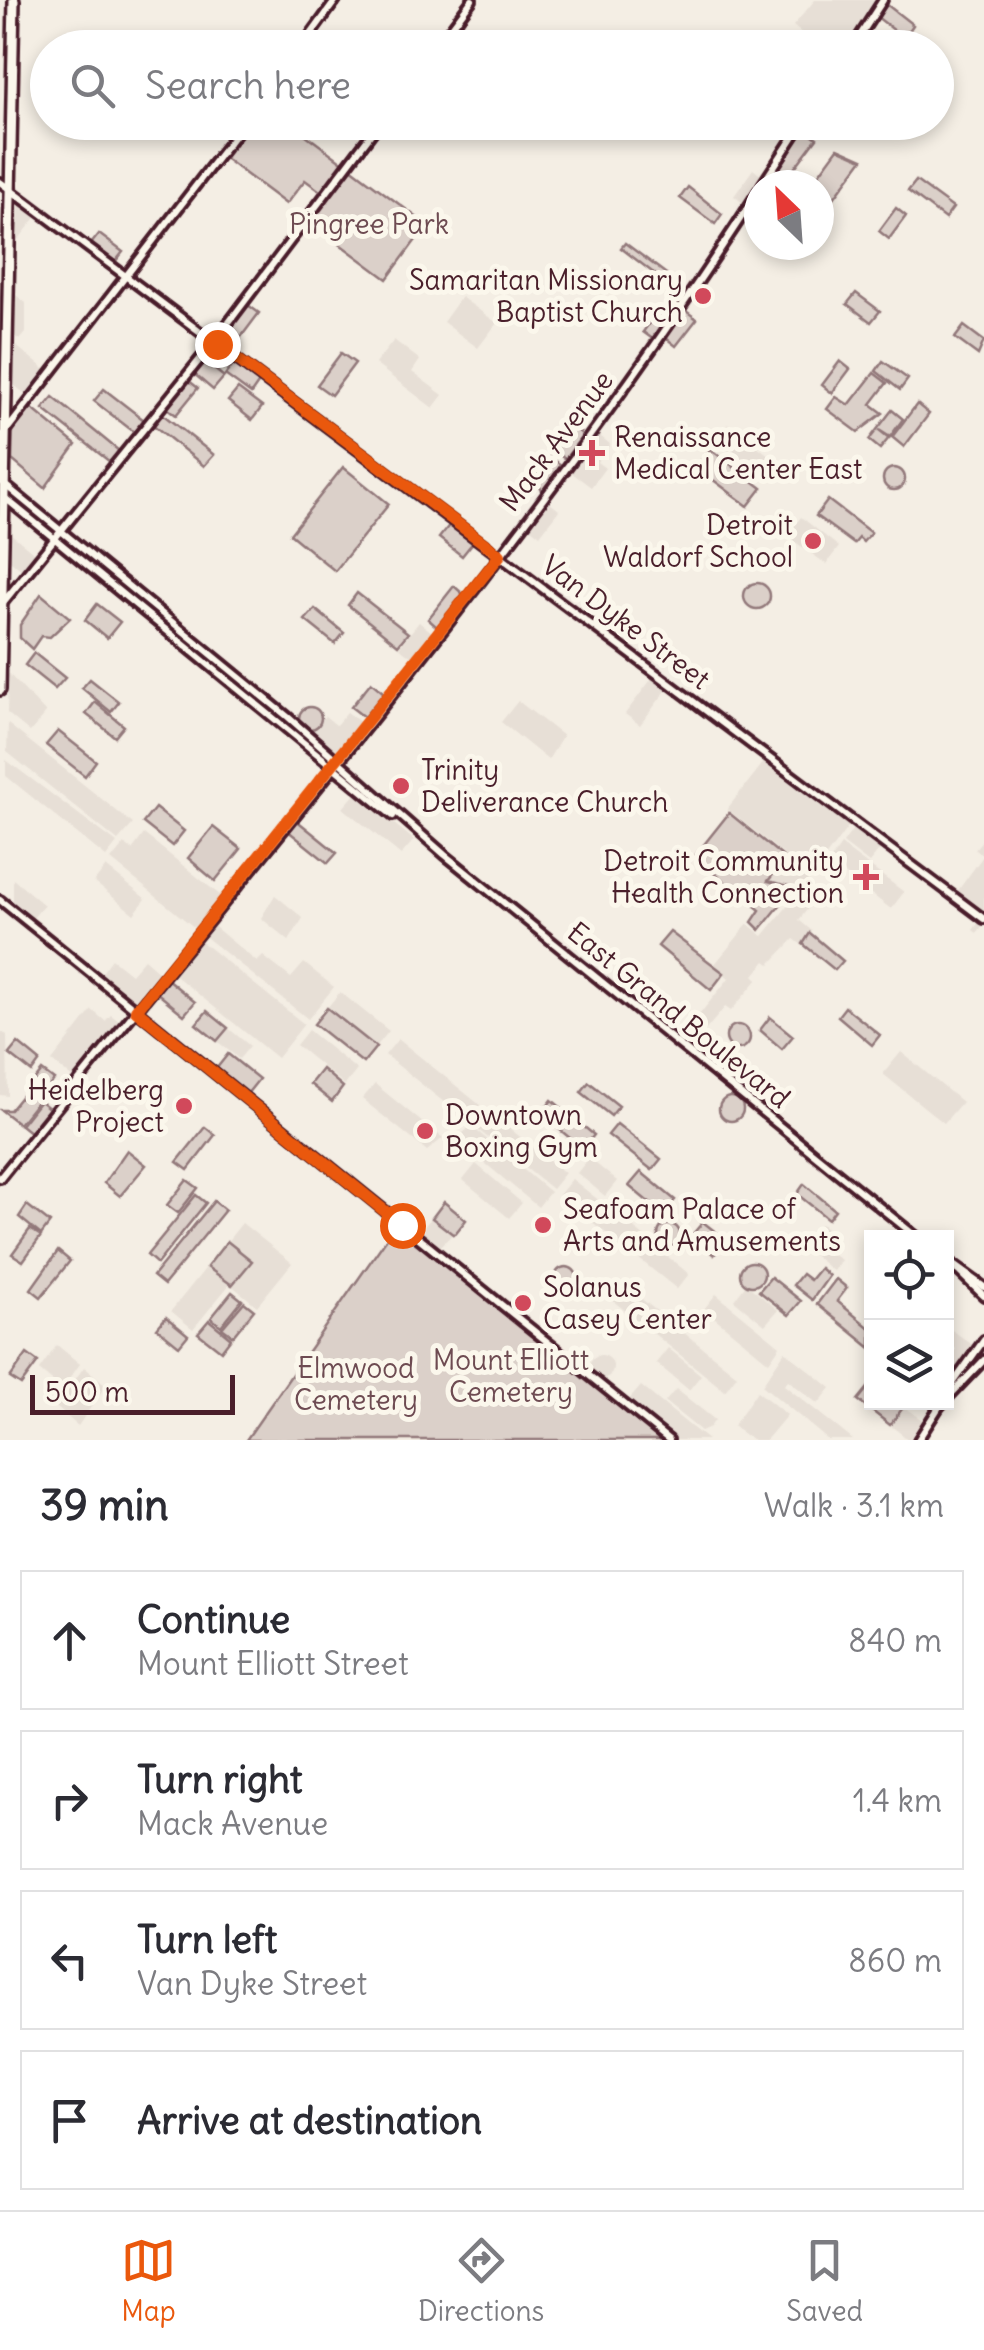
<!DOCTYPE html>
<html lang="en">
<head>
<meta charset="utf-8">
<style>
  :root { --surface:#fff; --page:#f2f2f3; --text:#2b2b33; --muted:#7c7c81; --line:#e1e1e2; --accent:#ea580c }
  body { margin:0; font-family:Delius,sans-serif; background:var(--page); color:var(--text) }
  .controls { position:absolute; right:30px; bottom:30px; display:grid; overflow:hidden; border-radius:0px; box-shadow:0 5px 15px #0003 }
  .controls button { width:90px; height:90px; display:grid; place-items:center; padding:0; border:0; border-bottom:2px solid var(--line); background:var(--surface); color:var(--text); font:50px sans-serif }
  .compass { position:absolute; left:744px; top:170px; width:90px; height:90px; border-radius:50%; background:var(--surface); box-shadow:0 5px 15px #0003; rotate:335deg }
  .scale { position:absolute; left:30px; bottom:25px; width:205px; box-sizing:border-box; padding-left:10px; border:5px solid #4a1f2b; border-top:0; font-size:28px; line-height:35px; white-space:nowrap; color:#4a1f2b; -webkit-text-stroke:8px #fbf7ec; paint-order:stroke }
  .stop { position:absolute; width:30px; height:30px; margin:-22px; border:8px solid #ea580c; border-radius:50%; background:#fff }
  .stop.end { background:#ea580c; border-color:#fff; box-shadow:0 2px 10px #0008 }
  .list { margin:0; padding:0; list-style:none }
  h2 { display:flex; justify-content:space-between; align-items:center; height:130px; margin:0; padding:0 40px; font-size:42px }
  h2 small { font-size:32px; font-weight:400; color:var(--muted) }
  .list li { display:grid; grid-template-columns:65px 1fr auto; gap:30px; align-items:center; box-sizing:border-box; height:140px; margin:0 20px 20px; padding:0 20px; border:2px solid var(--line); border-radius:0px }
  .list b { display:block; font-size:38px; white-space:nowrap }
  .list p { margin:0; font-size:32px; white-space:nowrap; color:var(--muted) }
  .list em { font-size:32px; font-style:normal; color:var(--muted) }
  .icon { flex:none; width:55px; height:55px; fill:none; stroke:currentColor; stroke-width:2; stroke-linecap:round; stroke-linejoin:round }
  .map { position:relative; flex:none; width:984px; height:1440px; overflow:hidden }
  .search { position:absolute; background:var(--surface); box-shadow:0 5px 15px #0003; left:30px; right:30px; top:30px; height:110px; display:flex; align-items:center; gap:25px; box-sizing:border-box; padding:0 35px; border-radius:55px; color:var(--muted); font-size:38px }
  .sheet { height:770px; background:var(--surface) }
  nav { display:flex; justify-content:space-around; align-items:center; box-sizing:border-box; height:140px; border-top:2px solid var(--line); background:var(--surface); font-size:28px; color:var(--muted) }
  nav a { display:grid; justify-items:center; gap:5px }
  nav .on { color:var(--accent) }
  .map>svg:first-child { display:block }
  .built { fill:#e7dfd6 }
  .green { fill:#dbd0c9; stroke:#92787a; stroke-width:2.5 }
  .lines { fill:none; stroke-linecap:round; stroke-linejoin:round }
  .secondary-casing { stroke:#4a1f2b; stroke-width:14 }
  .primary-casing { stroke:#4a1f2b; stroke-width:16 }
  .secondary { stroke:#fbf7ec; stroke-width:6 }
  .primary { stroke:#fbf7ec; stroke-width:9 }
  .route { stroke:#ea580c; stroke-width:12 }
  .poi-dot { fill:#d1495b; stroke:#fbf7ec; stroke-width:4 }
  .labels { text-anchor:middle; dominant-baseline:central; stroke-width:10; stroke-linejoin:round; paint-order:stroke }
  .park-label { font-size:28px; fill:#6e4b52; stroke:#fbf7ec }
  .poi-label { font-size:28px; fill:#4a1f2b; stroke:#fbf7ec; text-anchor:start }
  .street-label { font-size:28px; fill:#4a1f2b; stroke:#fbf7ec }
</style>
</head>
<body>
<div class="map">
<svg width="984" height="1440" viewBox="0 0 984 1440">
  <rect width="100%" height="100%" fill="#f4eee4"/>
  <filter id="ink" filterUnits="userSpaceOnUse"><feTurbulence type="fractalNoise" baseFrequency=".01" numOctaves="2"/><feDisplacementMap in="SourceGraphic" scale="20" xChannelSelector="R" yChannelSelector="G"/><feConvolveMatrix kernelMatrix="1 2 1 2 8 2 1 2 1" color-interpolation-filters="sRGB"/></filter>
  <g filter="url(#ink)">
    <!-- built -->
    <g class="built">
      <polygon points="815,0 879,0 847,48 819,47 793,26"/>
      <polygon points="753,169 763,177 746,205 734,196"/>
      <polygon points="18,200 38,215 19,239 17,238"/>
      <polygon points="16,295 26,303 26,333 20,340 14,336"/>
      <polygon points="461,297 497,323 478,348 443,322"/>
      <polygon points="394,340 420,360 412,372 443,395 433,408 375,364"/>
      <polygon points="15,345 48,372 28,396 14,385"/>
      <polygon points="728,424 782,465 768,482 715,442"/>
      <polygon points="596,433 610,444 597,462 605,468 591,487 568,470"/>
      <polygon points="546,500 559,510 540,535 527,525"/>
      <polygon points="801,517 839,547 826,564 787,536"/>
      <polygon points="11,534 37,555 23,571 10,560"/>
      <polygon points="419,622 433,633 413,658 399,647"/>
      <polygon points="8,673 46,713 30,732 7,713"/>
      <polygon points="656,673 671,684 640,725 625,714"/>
      <polygon points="518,701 563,736 548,760 501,722"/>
      <polygon points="347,712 361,723 338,752 313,731 325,716 336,725"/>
      <polygon points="8,724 133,824 118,841 7,752"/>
      <polygon points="768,757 853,820 804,886 817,897 799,920 812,931 802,945 794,939 770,964 766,961 754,975 758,979 731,1011 725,1007 688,1051 677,1042 729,978 714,965 748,924 763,936 795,897 789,886 768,881 783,862 783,854 727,809"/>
      <polygon points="6,760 117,843 106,857 6,776"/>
      <polygon points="356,793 414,840 401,855 343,808"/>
      <polygon points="855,826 882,847 869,863 843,843"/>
      <polygon points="144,834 221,896 195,928 111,860 124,844 132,850"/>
      <polygon points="984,838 984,924 977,933 973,930 982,918 954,896 983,856 975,849"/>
      <polygon points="841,845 904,892 891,909 829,862"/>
      <polygon points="106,867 146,899 134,914 94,882"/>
      <polygon points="13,879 44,905 32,919 13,904"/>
      <polygon points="275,895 303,918 289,941 261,918"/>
      <polygon points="211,924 257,962 263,956 291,978 304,963 334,987 308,1019 202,934"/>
      <polygon points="198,939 304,1024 277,1058 171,972"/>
      <polygon points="112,959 131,974 144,959 160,973 135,1004 100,975"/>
      <polygon points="340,992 389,1031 376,1047 327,1008"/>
      <polygon points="92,1010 105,1021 111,1015 120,1022 74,1079 52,1061"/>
      <polygon points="228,1028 250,1046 239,1059 217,1041"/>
      <polygon points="308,1030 357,1070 345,1085 296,1045"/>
      <polygon points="1,1032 7,1035 8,1096 0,1095"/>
      <polygon points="398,1039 480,1105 465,1119 385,1055"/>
      <polygon points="901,1052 962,1102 944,1123 883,1074"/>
      <polygon points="375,1084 423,1123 443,1138 427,1151 411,1138 362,1099"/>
      <polygon points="488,1111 565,1173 552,1189 472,1125"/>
      <polygon points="471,1126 550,1192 538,1207 456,1139"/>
      <polygon points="589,1158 617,1181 605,1196 577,1173"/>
      <polygon points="476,1164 522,1203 509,1218 463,1180"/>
      <polygon points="572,1179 645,1237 632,1254 559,1195"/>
      <polygon points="444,1202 466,1220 438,1249 419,1233"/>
      <polygon points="242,1223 292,1263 257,1306 230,1284 193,1329 171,1311"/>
      <polygon points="821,1224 836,1236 826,1250 841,1260 833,1271 804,1247"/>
      <polygon points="650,1242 689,1274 677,1289 638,1258"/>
      <polygon points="619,1281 737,1375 725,1391 607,1296"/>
      <polygon points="746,1284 778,1310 765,1325 734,1300"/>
      <polygon points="716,1294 780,1346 769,1362 704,1309"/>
      <polygon points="952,1330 974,1346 957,1370 947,1362 956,1349 947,1342"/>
      <polygon points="57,1345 80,1364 62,1389 39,1370"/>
      <polygon points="668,1348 701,1375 689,1390 656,1363"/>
      <polygon points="785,1351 831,1388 818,1404 788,1380 784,1385 853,1440 828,1440 762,1385"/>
      <circle cx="601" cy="1367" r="12"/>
      <polygon points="84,1367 106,1385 78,1426 56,1407"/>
      <polygon points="641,1386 690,1426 708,1440 676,1440 628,1401"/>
      <polygon points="676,1389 715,1420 710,1427 701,1431 665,1402"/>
      <polygon points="757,1391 787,1415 766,1440 752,1440 733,1426"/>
      <polygon points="904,1407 922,1420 909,1440 890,1425"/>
    </g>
    <!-- green -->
    <g class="green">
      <polygon points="886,4 913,25 904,38 877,17"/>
      <polygon points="249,123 290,123 345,164 323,193 305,180 286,204 223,157"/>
      <polygon points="804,128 817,138 784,182 773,175"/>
      <polygon points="838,148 863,159 834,198 813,182"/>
      <polygon points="351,168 427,225 387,279 310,222"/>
      <polygon points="916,181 953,208 945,219 908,191"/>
      <polygon points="688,187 722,214 715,224 680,198"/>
      <polygon points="896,208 906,216 889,239 879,231"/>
      <polygon points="99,234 123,252 115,262 91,244"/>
      <polygon points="625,243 677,282 673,288 621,248"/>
      <polygon points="856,293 880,311 871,322 847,304"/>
      <polygon points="248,305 259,313 241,337 230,329"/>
      <polygon points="660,308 672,316 654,340 643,332"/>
      <polygon points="686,311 697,319 676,346 666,338"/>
      <polygon points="964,326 984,341 978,355 955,338"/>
      <polygon points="341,353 355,363 331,395 317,385"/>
      <polygon points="203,360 224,377 213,390 193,373"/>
      <polygon points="840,361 850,369 832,393 822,385"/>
      <polygon points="883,361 908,379 900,390 876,371"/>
      <polygon points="235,362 260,381 251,394 225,375"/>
      <polygon points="874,373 887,383 871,404 883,413 858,432 827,409 836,397 849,405"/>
      <polygon points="188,380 198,388 176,415 166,407"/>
      <polygon points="104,389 144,420 134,432 94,401"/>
      <polygon points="238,389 262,407 252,420 228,401"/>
      <polygon points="53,397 119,451 110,462 43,409"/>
      <polygon points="917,404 929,414 904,447 892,437"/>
      <polygon points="30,407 76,445 45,488 12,460 13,428"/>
      <polygon points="892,410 903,419 890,437 879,430 889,438 880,449 869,440"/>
      <polygon points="161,413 214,455 204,466 152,424"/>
      <polygon points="572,426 583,435 565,459 554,451"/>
      <polygon points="710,449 762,488 748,506 696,467"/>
      <polygon points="550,457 561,465 543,490 532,481"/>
      <polygon points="343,467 389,504 335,571 290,534"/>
      <circle cx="894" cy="479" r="11"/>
      <polygon points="828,500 871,533 863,542 859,538 854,544 816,516"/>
      <polygon points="451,523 474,541 462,556 439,538"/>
      <circle cx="757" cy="596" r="13"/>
      <polygon points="454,586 463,594 437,627 428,619"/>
      <polygon points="357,593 408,633 398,645 348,605"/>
      <polygon points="41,594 70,618 50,637 41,636 32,649 20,638 20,625"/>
      <polygon points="97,604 120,622 107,638 85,620"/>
      <polygon points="315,609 344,633 335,644 305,620"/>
      <polygon points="34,653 65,678 55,689 25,665"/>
      <polygon points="90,679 119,702 111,712 82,688"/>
      <polygon points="371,682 384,693 364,717 351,707"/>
      <polygon points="95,702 124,726 115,737 86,714"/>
      <circle cx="310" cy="718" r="11"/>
      <polygon points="58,731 96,761 85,776 46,745"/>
      <polygon points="155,808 184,831 172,846 143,823"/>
      <polygon points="729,813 782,856 783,862 768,881 789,886 790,893 760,930 752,922 760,910 694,857"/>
      <polygon points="295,819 337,853 328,863 287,830"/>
      <polygon points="213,827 241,849 215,881 188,858"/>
      <polygon points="670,932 724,973 711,990 658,946"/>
      <polygon points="810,933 843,961 835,970 803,944"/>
      <polygon points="167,979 195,1002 184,1015 156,992"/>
      <polygon points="845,1007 880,1035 872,1045 838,1016"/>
      <polygon points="327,1008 376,1047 363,1063 314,1024"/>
      <polygon points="207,1011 228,1028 217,1041 196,1024"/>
      <polygon points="770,1017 793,1036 782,1049 760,1030"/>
      <circle cx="738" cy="1037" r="12"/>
      <polygon points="18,1043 40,1061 32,1072 9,1054"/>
      <polygon points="228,1054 259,1079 247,1094 216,1069"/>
      <polygon points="322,1069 343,1087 332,1102 310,1084"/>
      <polygon points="42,1071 54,1080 19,1124 1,1110 10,1110"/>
      <polygon points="589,1082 619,1106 611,1116 581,1092"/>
      <circle cx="731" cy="1109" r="12"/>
      <polygon points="552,1100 594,1135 583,1149 541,1114"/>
      <polygon points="40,1101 50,1109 31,1133 21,1125"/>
      <polygon points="617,1124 661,1159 652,1170 608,1135"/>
      <polygon points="205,1127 215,1135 188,1170 177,1162"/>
      <polygon points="127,1150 146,1165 120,1196 104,1183"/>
      <polygon points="641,1172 675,1200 663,1214 629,1186"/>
      <polygon points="187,1180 198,1188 178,1213 167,1205"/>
      <polygon points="804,1184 835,1210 828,1219 797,1194"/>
      <polygon points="196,1195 206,1203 157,1264 147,1255"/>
      <polygon points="214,1201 225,1210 164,1285 153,1276"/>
      <polygon points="444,1202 466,1220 454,1235 432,1218"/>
      <polygon points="27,1205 50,1223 41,1235 19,1217"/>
      <polygon points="703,1222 726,1240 714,1255 691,1236"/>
      <circle cx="669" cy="1235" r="11"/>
      <polygon points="396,1225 663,1440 246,1440"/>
      <polygon points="30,1229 41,1236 23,1261 12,1254"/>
      <polygon points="227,1241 252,1261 232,1285 207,1267"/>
      <polygon points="58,1251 70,1261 41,1297 31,1289"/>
      <circle cx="752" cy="1274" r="12"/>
      <circle cx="566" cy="1278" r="11"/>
      <polygon points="820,1268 829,1276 812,1300 793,1285 802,1274 810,1280"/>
      <polygon points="771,1277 801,1301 789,1315 759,1291"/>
      <polygon points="836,1279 847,1288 837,1301 871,1329 871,1348 817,1304"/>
      <polygon points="232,1292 242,1300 221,1326 211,1318"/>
      <polygon points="244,1302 254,1310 233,1336 222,1328"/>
      <polygon points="166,1317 188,1335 179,1346 157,1328"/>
      <polygon points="209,1320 231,1338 221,1351 198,1333"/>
      <polygon points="27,1354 38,1362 21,1385 10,1378"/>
      <polygon points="871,1384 872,1402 894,1403 902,1409 890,1425 858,1400"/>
    </g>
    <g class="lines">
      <defs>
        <g id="secondary">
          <polyline points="301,48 336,0"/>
          <polyline points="436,48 472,0"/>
          <polyline points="852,48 883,0"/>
          <polyline points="0,182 984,919"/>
          <polyline points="762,185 803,122"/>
          <polyline points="0,439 245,122"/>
          <polyline points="5,485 288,717 445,855 918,1238"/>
          <polyline points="5,498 393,816"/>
          <polyline points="1,605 214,342 380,122"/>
          <polyline points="0,900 669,1440"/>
          <path d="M0,1178c260,-323 535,-639 759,-988"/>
          <polyline points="949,1262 984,1296"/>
          <polyline points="952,1264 984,1287"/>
          <polyline points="946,1393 984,1340"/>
          <polyline points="918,1440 939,1407 984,1360"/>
        </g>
        <polyline id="primary" points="0,690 14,0"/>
      </defs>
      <!-- secondary casing -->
      <use href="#secondary" class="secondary-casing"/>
      <!-- primary casing -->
      <use href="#primary" class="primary-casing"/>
      <!-- secondary -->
      <use href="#secondary" class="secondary"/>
      <!-- primary -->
      <use href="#primary" class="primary"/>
    </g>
  </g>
  <g class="lines" filter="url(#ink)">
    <!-- route -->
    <polyline class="route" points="217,344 500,555 136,1010 402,1225"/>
  </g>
  <!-- markers -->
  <g class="poi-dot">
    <circle cx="703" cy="296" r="10"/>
    <path d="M587 438h10v10h10v10h-10v10h-10v-10h-10v-10h10z"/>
    <circle cx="813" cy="541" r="10"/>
    <circle cx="401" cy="786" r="10"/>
    <path d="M861 862h10v10h10v10h-10v10h-10v-10h-10v-10h10z"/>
    <circle cx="184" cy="1106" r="10"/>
    <circle cx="425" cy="1131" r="10"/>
    <circle cx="543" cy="1225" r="10"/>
    <circle cx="523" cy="1303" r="10"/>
  </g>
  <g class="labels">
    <!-- park labels -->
    <g class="park-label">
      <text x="369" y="224">Pingree Park</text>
      <text x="511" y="1360">Mount Elliott<tspan x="511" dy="32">Cemetery</tspan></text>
      <text x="356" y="1368">Elmwood<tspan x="356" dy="32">Cemetery</tspan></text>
    </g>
    <!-- poi labels -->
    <g class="poi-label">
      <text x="683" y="280" text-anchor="end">Samaritan Missionary<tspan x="683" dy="32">Baptist Church</tspan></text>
      <text x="614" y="437">Renaissance<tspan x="614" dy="32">Medical Center East</tspan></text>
      <text x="793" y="525" text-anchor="end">Detroit<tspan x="793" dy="32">Waldorf School</tspan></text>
      <text x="421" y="770">Trinity<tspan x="421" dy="32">Deliverance Church</tspan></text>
      <text x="844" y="861" text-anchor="end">Detroit Community<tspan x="844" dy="32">Health Connection</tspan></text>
      <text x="164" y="1090" text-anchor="end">Heidelberg<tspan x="164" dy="32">Project</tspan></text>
      <text x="445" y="1115">Downtown<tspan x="445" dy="32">Boxing Gym</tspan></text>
      <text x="563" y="1209">Seafoam Palace of<tspan x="563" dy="32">Arts and Amusements</tspan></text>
      <text x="543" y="1287">Solanus<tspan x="543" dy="32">Casey Center</tspan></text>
    </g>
    <!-- street labels -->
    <g class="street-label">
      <text transform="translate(556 441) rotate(-53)">Mack Avenue</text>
      <text transform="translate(626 622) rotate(37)">Van Dyke Street</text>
      <text transform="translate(679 1015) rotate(39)">East Grand Boulevard</text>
    </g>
  </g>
</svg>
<div class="controls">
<button><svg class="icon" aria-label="locate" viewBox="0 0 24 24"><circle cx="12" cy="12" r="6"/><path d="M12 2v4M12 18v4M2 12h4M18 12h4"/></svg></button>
<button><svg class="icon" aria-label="layers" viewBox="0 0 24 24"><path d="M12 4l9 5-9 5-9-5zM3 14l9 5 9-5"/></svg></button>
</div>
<svg class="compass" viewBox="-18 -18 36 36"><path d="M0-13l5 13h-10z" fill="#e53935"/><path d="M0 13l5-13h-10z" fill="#7c7c81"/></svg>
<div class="scale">500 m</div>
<div class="stop" style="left:402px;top:1225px"></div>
<div class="stop end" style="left:217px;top:344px"></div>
<div class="search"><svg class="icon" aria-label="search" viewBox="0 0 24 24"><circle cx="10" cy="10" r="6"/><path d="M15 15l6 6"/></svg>Search here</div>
</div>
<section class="sheet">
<h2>39 min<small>Walk · 3.1 km</small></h2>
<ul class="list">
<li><svg class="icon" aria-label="ahead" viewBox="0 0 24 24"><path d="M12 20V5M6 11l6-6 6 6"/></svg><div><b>Continue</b><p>Mount Elliott Street</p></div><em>840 m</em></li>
<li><svg class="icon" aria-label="right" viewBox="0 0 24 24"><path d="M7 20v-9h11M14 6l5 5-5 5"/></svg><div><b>Turn right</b><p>Mack Avenue</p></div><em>1.4 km</em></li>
<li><svg class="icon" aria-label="left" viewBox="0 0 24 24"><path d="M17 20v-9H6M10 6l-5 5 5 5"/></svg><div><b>Turn left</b><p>Van Dyke Street</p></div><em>860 m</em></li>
<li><svg class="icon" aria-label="arrive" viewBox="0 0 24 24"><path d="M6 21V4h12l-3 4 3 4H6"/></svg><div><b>Arrive at destination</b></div></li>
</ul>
</section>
<nav>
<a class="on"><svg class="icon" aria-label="map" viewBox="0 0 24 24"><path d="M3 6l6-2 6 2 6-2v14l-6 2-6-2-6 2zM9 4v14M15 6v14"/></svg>Map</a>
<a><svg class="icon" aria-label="directions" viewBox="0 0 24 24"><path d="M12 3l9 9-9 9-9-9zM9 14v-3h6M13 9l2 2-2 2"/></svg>Directions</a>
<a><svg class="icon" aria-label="saved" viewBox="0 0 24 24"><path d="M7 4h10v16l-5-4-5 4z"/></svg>Saved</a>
</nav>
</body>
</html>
